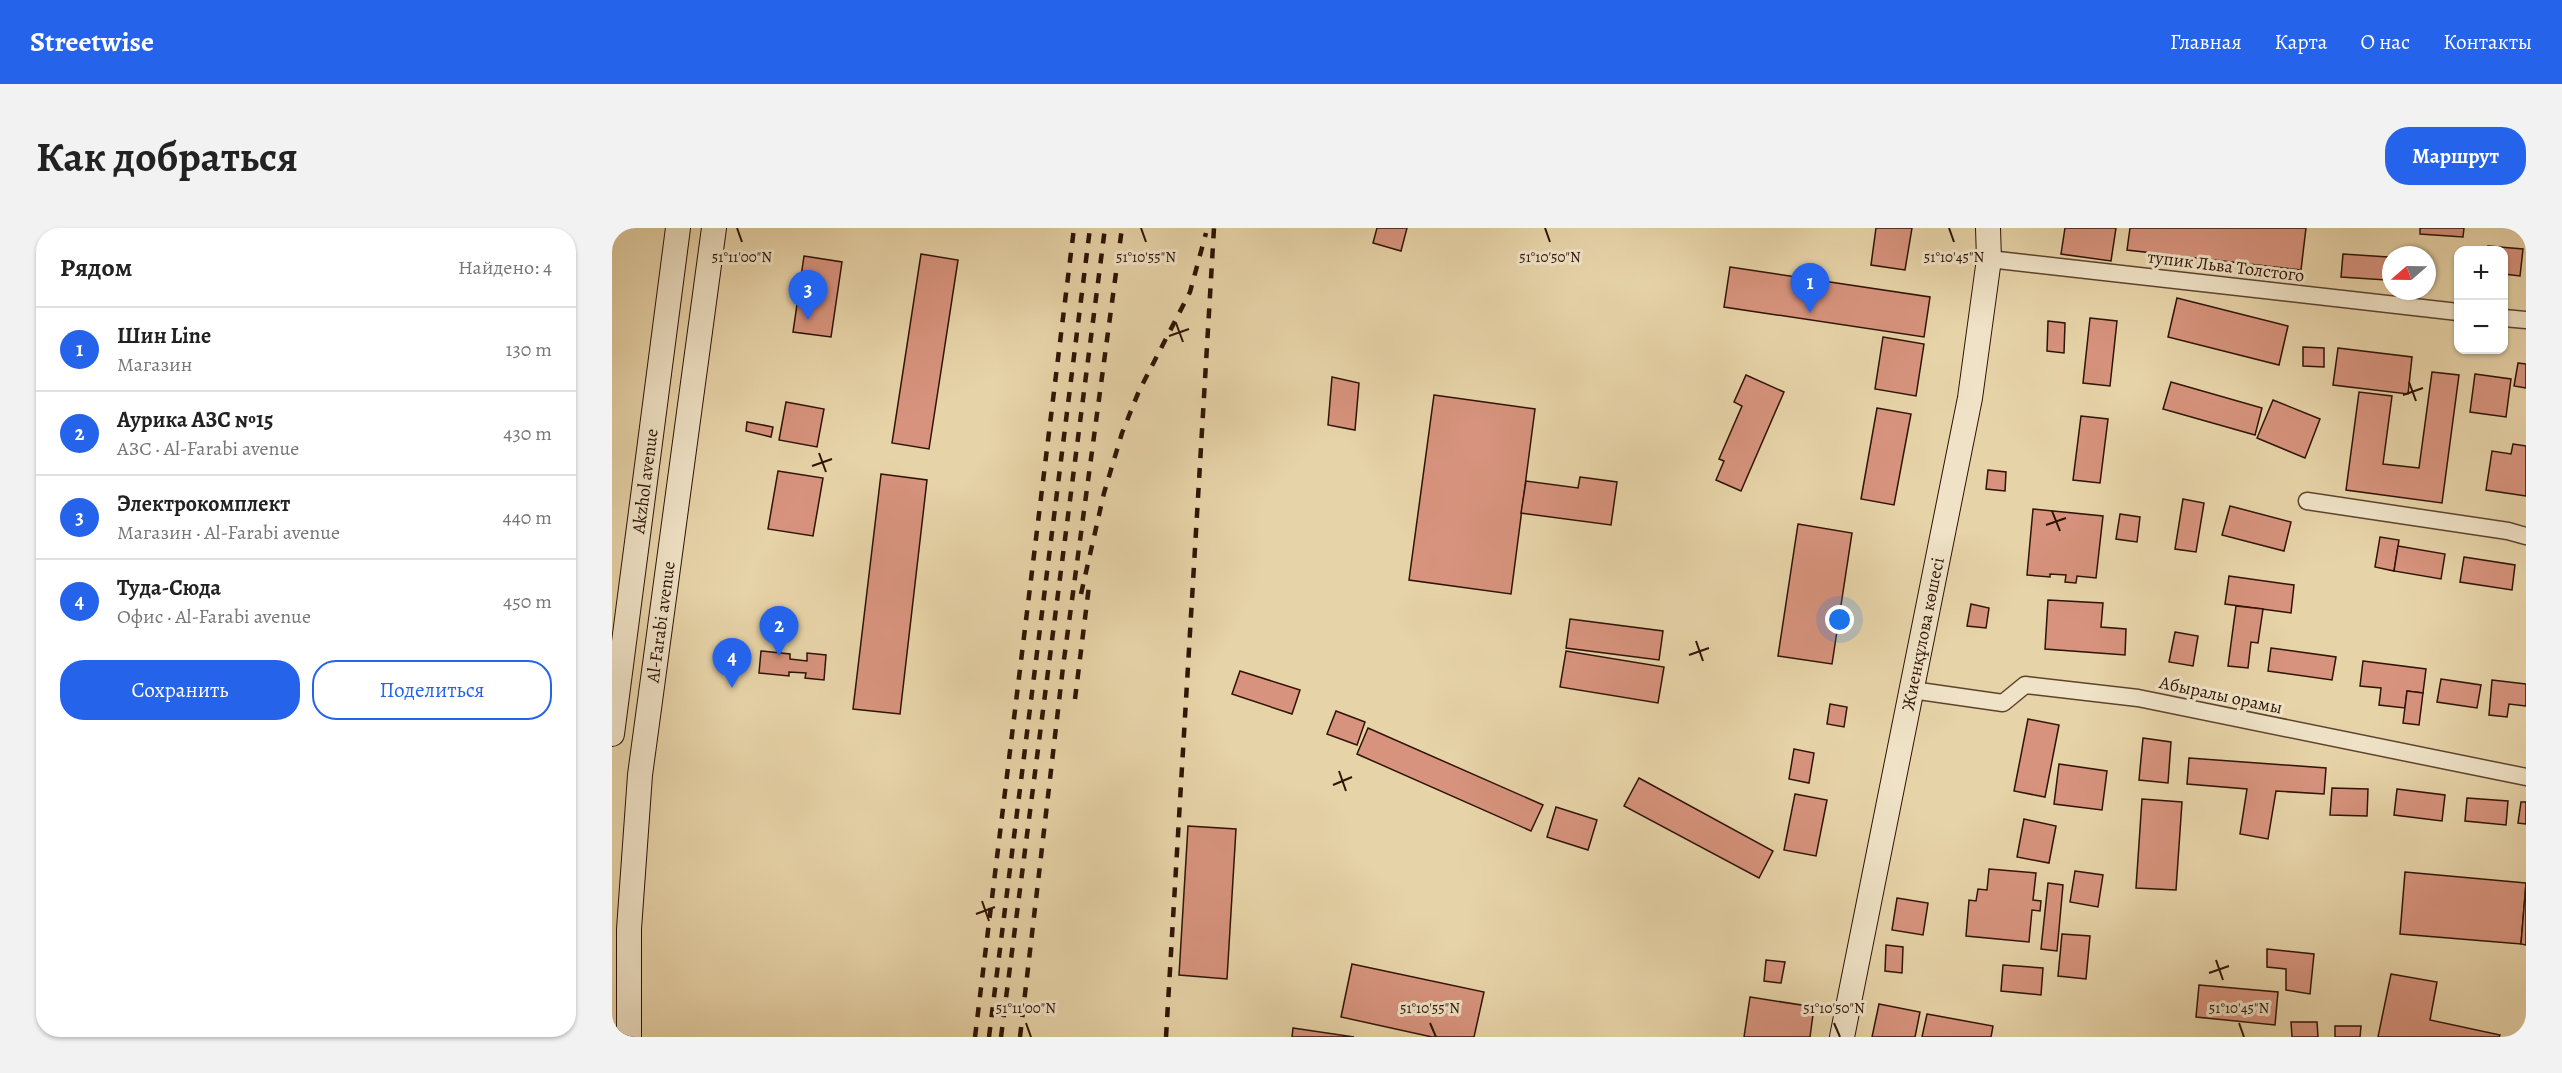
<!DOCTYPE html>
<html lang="ru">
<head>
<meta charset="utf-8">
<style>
  :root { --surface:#fff; --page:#f2f2f2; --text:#222; --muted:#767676; --line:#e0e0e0; --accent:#2563eb }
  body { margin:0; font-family:Alegreya,serif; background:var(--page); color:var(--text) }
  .controls { position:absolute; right:18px; top:18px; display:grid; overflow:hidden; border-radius:12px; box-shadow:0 2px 4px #0004 }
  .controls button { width:54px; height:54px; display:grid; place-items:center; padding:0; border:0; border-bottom:2px solid var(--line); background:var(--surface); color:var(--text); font:30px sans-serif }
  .compass { position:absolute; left:1770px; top:18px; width:54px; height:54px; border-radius:50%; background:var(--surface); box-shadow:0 2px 4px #0004; rotate:250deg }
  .you { position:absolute; left:1228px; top:392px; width:21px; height:21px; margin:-15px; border:4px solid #fff; border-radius:50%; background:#1a73e8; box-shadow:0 0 0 9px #1a73e833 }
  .badge { display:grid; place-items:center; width:39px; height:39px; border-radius:50%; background:var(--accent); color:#fff; font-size:20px; font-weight:700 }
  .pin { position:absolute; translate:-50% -50px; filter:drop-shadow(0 2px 3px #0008) }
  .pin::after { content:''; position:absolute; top:32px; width:21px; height:18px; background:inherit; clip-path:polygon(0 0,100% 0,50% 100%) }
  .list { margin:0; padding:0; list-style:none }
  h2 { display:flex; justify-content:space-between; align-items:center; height:78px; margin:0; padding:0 24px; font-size:26px }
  h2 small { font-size:20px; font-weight:400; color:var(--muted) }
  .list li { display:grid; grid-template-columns:39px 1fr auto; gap:18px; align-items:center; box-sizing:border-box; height:84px; padding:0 24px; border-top:2px solid var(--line) }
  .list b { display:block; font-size:22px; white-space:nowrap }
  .list p { margin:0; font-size:20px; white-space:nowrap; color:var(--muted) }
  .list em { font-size:20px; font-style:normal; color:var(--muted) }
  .actions { display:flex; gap:12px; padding:18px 24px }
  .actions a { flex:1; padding:14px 0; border:2px solid var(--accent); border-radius:24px; text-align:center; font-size:21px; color:var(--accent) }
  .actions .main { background:var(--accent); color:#fff }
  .map { position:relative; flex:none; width:1914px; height:809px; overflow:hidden; border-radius:24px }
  header { display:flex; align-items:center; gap:36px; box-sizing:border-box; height:84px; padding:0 30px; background:var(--accent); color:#fff }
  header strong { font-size:28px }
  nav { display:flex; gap:33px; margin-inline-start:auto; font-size:21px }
  .intro { display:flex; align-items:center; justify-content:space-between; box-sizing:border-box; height:144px; padding:0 36px }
  h1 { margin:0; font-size:42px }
  .button { padding:15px 27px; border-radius:24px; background:var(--accent); color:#fff; font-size:21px; font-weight:700 }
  main { display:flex; gap:36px; padding:0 36px }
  aside { flex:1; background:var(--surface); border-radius:24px; box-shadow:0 2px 4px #0004 }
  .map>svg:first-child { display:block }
  .building { fill:#d7937d; stroke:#2f1305; stroke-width:1.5 }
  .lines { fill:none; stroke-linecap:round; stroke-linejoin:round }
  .street-casing { stroke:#5d432e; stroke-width:19 }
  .secondary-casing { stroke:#2f1305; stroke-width:26 }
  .street { stroke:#efe2c6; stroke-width:16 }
  .secondary { stroke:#efe2c6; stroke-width:24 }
  .rail { stroke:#2f1305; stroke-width:4.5; stroke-dasharray:10 10; stroke-linecap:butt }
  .ticks { fill:none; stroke:#2f1305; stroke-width:2 }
  .labels { text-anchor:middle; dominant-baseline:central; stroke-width:6; stroke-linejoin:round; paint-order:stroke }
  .street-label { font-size:18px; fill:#2f1305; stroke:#efe2c6 }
  .ticks-label { font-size:15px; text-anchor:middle; fill:#2f1305; stroke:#efe2c6; stroke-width:6; stroke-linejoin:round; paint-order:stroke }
</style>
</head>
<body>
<header>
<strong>Streetwise</strong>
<nav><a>Главная</a><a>Карта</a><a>О нас</a><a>Контакты</a></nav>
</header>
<div class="intro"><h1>Как добраться</h1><a class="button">Маршрут</a></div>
<main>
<aside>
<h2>Рядом<small>Найдено: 4</small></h2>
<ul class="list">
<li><span class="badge">1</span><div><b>Шин Line</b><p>Магазин</p></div><em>130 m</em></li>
<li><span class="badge">2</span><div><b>Аурика АЗС №15</b><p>АЗС · Al-Farabi avenue</p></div><em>430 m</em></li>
<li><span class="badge">3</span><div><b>Электрокомплект</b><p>Магазин · Al-Farabi avenue</p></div><em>440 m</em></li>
<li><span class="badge">4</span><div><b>Туда-Сюда</b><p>Офис · Al-Farabi avenue</p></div><em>450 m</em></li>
</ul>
<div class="actions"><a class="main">Сохранить</a><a>Поделиться</a></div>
</aside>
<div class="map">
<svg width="1914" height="809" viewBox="0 0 1914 809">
  <rect width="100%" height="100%" fill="#e7d3a8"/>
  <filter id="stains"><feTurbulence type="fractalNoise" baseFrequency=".00333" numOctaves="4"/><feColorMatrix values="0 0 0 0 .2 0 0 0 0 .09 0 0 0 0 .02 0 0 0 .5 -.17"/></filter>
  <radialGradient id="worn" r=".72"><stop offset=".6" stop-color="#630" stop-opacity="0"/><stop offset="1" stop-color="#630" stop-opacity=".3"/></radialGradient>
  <!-- building -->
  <g class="building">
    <polygon points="765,0 795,0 789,23 761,15"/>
    <polygon points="1264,0 1300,0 1293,42 1259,37"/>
    <polygon points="1453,0 1504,0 1499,33 1449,26"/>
    <polygon points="1518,0 1694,0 1689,42 1515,22"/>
    <polygon points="1808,0 1852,0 1851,9 1808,6"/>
    <polygon points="1876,18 1911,21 1908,48 1892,46 1892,22 1876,22"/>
    <polygon points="309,26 346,32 317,221 280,215"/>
    <polygon points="1731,26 1776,29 1774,52 1729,49"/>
    <polygon points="192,28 230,34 219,109 181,104"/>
    <polygon points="1118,39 1318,69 1312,109 1112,79"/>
    <polygon points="1565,70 1676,98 1667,137 1556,109"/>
    <polygon points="1478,90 1505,93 1498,158 1471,155"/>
    <polygon points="1436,93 1453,95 1452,125 1435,123"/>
    <polygon points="1271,109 1312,116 1304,168 1263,161"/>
    <polygon points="1691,119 1712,120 1712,139 1691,138"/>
    <polygon points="1726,120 1800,129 1796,166 1721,157"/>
    <polygon points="1906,135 1914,136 1914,160 1902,158"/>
    <polygon points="1820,144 1847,147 1830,275 1734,262 1747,164 1780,168 1771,236 1807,240"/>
    <polygon points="1863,146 1899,151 1894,189 1858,184"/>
    <polygon points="1134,147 1172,164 1129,263 1104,252 1112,233 1107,231 1130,178 1122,174"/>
    <polygon points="720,149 747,155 743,202 716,197"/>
    <polygon points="1559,154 1650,180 1643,207 1551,181"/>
    <polygon points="822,167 923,181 899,366 797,352"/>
    <polygon points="1661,172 1708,191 1693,230 1645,210"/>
    <polygon points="174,174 212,181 205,219 167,212"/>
    <polygon points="1265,180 1299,186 1282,277 1249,271"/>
    <polygon points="1469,188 1496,191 1488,255 1461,252"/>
    <polygon points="135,194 161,199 159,209 134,203"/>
    <polygon points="1901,216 1914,218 1914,268 1874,262 1880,223 1899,226"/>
    <polygon points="1376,242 1394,244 1393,263 1374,261"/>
    <polygon points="166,243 211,250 201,308 156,301"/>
    <polygon points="269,246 315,252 288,486 241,481"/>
    <polygon points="968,249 1005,254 999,297 909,285 914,253 966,260"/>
    <polygon points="1571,271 1592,275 1584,324 1563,321"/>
    <polygon points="1618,278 1679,294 1672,323 1610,307"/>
    <polygon points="1421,281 1491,288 1484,350 1465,348 1464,355 1453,354 1454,347 1438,346 1438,349 1415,347"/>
    <polygon points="1508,286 1528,289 1525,314 1504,311"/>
    <polygon points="1186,296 1240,305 1220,436 1166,428"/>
    <polygon points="1768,309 1787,312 1782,343 1763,339"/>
    <polygon points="1786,318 1833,326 1829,351 1782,343"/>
    <polygon points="1852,329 1903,337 1900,362 1848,354"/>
    <polygon points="1617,348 1682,357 1679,385 1613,376"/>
    <polygon points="1436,372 1491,375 1489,399 1514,401 1513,427 1433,421"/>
    <polygon points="1359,376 1377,380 1374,400 1355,398"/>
    <polygon points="1624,378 1651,381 1646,415 1639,414 1636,440 1616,438"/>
    <polygon points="958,391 1051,403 1047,432 954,420"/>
    <polygon points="1563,404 1586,408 1581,438 1557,434"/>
    <polygon points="1659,420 1724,429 1720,452 1656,443"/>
    <polygon points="149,423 178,426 178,431 195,433 195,425 214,427 212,452 193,450 194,445 177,444 177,448 147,445"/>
    <polygon points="954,423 1052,439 1046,475 948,459"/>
    <polygon points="1751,433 1814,441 1811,465 1795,463 1793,480 1767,477 1769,460 1748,458"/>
    <polygon points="628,443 688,462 680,486 620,466"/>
    <polygon points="1829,451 1869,457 1865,480 1825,474"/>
    <polygon points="1880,452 1914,456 1914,478 1897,476 1895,489 1877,487"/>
    <polygon points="1795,463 1811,465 1807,497 1791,495"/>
    <polygon points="1218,476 1235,479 1232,499 1215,496"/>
    <polygon points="724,483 753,494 745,517 715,506"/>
    <polygon points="1416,491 1447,497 1433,569 1402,563"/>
    <polygon points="756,500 931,577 919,603 745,526"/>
    <polygon points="1531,510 1559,514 1556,555 1527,552"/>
    <polygon points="1182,521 1202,525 1197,555 1177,551"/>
    <polygon points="1577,530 1714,540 1712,566 1664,563 1656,611 1628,606 1635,561 1575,556"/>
    <polygon points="1447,536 1495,543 1490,582 1442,576"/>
    <polygon points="1027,550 1161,623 1147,650 1012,578"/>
    <polygon points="1720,560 1756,561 1755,588 1718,587"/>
    <polygon points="1785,561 1833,567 1830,593 1782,587"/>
    <polygon points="1183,566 1215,572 1204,628 1172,622"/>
    <polygon points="1855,570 1896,573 1894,597 1853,593"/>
    <polygon points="1530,571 1570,574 1564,662 1524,660"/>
    <polygon points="1909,574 1914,574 1914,596 1906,595"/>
    <polygon points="944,579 985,592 976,622 935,609"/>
    <polygon points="1412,591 1444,598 1437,635 1405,629"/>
    <polygon points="576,598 624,601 615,751 567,747"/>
    <polygon points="1377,641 1424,645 1421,672 1429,673 1428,683 1420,682 1417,714 1354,708 1357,672 1364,673 1366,661 1375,662"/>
    <polygon points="1463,643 1491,647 1486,679 1458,674"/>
    <polygon points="1793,644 1914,655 1909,716 1788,706"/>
    <polygon points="1436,655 1451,657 1445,723 1429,721"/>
    <polygon points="1914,655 1914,717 1909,716"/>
    <polygon points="1285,670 1316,675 1311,707 1280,702"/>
    <polygon points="1450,706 1478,708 1474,751 1446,748"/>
    <polygon points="1274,717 1291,719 1290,745 1273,743"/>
    <polygon points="1655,721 1702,726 1698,766 1674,762 1674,741 1655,739"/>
    <polygon points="1154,732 1173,734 1169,755 1152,753"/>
    <polygon points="740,736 872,764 862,809 820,809 729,789"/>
    <polygon points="1391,737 1431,740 1429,767 1389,763"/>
    <polygon points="1779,746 1825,754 1818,792 1888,807 1887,809 1766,809"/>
    <polygon points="1587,757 1666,764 1663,797 1584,789"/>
    <polygon points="1138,769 1202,779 1198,809 1132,809"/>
    <polygon points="1267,776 1308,784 1303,809 1260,809"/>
    <polygon points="1315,786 1381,798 1379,809 1310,809"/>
    <polygon points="1679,794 1705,794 1706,809 1680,809"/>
    <polygon points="1723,798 1749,798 1748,809 1723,809"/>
    <polygon points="681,800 742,809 680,809"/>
  </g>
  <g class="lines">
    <defs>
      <g id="street">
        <polyline points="1377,31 1846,84"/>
        <polyline points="1892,90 1914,92"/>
        <polyline points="1695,273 1896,303 1914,308"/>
        <polyline points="1300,462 1391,475 1413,457 1526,470 1914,549"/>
      </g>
      <g id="secondary">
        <path id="s1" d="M0,506l66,-506"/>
        <path id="s2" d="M17,809v-108l11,-154 74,-547"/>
        <path id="s3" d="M1230,809l128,-639 19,-139 -1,-31"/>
      </g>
    </defs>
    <!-- street casing -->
    <use href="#street" class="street-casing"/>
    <!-- secondary casing -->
    <use href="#secondary" class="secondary-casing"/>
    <!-- street -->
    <use href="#street" class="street"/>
    <!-- secondary -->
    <use href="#secondary" class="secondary"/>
    <!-- rail -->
    <g class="rail">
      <polyline points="469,366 492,265 510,205 527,163 578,64 594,5"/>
      <polyline points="463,471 477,358"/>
      <polyline points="363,809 462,0"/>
      <polyline points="377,809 478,0"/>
      <polyline points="389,809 493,0"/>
      <polyline points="408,809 451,439 510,0"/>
      <polyline points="554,809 602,0"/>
    </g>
  </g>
  <!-- ticks -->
  <path class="ticks" d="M125,0l5,14M529,0l5,14M933,0l5,14M1337,0l5,14M564,95l7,19M557,108l20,-7M1797,154l7,19M1791,167l20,-7M207,225l7,19M200,238l20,-7M1440,283l8,20M1434,297l20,-7M1084,413l7,20M1077,427l20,-7M727,543l7,20M721,557l19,-8M370,673l7,20M364,686l19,-7M1604,732l7,20M1597,745l20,-7M414,795l5,14M818,795l6,14M1222,795l6,14M1627,795l5,14"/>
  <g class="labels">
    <!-- street labels -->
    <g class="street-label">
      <text transform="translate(1614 38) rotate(7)">тупик Льва Толстого</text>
      <text stroke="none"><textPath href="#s1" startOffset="255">Akzhol avenue</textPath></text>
      <text stroke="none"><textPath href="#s2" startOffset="417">Al-Farabi avenue</textPath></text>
      <text stroke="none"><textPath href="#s3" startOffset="411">Жиенқұлова көшесі</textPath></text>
      <text transform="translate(1609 467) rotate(12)">Абыралы орамы</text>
    </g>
  </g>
  <g class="ticks-label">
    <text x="130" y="34">51°11'00"N</text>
    <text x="938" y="34">51°10'50"N</text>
    <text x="1342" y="34">51°10'45"N</text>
    <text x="534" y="34">51°10'55"N</text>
    <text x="414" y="785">51°11'00"N</text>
    <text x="818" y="785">51°10'55"N</text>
    <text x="1222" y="785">51°10'50"N</text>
    <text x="1627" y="785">51°10'45"N</text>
  </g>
  <rect width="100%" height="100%" filter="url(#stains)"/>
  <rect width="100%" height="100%" fill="url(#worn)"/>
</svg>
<div class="controls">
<button>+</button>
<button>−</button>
</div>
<svg class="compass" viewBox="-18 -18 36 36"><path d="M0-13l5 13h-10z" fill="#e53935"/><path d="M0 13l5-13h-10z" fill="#767676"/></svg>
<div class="you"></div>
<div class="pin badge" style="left:1198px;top:85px">1</div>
<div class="pin badge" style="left:167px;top:428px">2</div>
<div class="pin badge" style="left:196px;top:92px">3</div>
<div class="pin badge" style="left:120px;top:460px">4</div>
</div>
</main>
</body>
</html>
